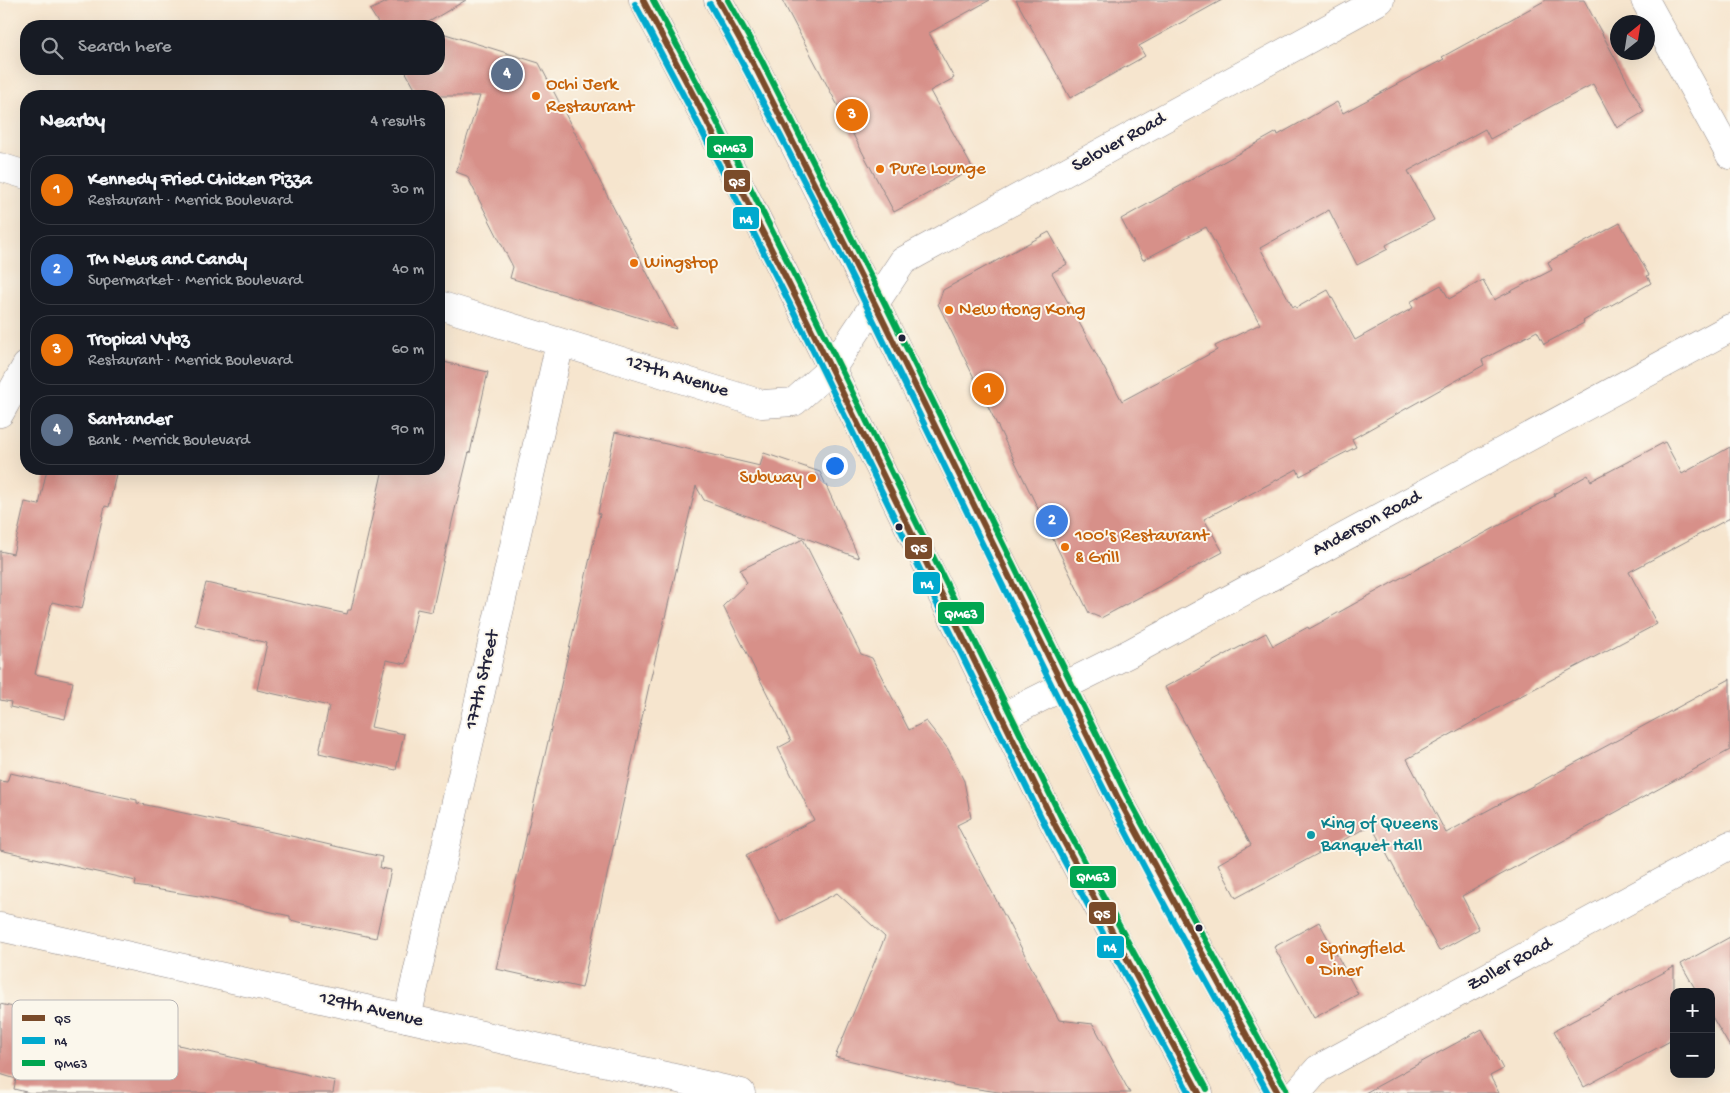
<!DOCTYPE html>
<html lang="en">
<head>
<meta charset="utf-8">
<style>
  :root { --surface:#171b24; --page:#20242c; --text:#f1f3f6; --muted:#9ea1a6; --line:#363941; --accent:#8c9099 }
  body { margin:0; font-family:"Gochi Hand",sans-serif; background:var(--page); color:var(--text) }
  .controls { position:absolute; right:15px; bottom:15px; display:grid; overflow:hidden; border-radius:10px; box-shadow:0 5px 20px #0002 }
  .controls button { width:45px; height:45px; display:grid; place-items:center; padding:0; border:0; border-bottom:1px solid var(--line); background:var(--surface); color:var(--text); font:25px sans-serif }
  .compass { position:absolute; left:1610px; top:15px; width:45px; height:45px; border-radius:50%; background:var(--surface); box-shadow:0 5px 20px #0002; rotate:30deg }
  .you { position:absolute; left:834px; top:465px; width:18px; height:18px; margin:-12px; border:4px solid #fff; border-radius:50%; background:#1a73e8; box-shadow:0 0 0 8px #1a73e833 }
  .badge { display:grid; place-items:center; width:32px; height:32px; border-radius:50%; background:var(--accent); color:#fff; font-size:16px; font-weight:700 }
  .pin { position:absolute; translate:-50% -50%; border:2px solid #fff; box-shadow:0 1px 5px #0006 }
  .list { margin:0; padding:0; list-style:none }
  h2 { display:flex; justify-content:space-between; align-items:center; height:65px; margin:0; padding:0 20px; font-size:21px }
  h2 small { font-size:16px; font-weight:400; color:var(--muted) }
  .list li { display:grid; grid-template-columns:32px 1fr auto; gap:15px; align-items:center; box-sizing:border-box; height:70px; margin:0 10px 10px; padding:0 10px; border:1px solid var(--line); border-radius:20px }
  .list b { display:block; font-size:19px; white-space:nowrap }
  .list p { margin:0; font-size:16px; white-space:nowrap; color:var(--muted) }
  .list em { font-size:16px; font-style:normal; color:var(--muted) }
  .icon { flex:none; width:28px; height:28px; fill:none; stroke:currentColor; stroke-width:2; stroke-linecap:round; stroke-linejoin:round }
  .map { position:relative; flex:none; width:1730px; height:1093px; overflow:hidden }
  .search { position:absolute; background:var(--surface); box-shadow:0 5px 20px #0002; left:20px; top:20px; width:425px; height:55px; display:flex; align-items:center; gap:12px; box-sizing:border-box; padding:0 18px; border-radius:20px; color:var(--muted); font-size:19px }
  .panel { position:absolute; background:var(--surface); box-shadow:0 5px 20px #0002; left:20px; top:90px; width:425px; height:385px; border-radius:20px }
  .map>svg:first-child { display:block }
  .building { fill:#d79089 }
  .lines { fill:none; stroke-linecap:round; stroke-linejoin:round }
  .street-casing { stroke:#8c8484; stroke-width:29 }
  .primary-casing { stroke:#8c8484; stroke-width:29 }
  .street { stroke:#fff; stroke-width:28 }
  .primary { stroke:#fff; stroke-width:28 }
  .bus-1-casing { stroke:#fbf7ec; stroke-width:10 }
  .bus-2-casing { stroke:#fbf7ec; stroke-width:10 }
  .bus-3-casing { stroke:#fbf7ec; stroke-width:10 }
  .bus-1 { stroke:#7a4b2a; stroke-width:6 }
  .bus-2 { stroke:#00a9ce; stroke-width:6 }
  .bus-3 { stroke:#00a651; stroke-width:6 }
  .food-dot { fill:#e8710a; stroke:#fbf7ec; stroke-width:2 }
  .bus-dot { fill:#22223b; stroke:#fbf7ec; stroke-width:2 }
  .culture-dot { fill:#0f9aa8; stroke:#fbf7ec; stroke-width:2 }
  .labels { text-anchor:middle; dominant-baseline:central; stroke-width:4; stroke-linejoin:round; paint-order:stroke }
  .food-label { font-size:19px; fill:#c56008; stroke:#fbf7ec; text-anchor:start }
  .street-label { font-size:19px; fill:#22223b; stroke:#fbf7ec }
  .culture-label { font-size:19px; fill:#0d838f; stroke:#fbf7ec; text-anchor:start }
  .key { fill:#fbf7ec; stroke:#bab7b7; stroke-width:1 }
  .key-label { font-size:14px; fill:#22223b }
  .line-badge { stroke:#fbf7ec; stroke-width:2 }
  .badge-label { font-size:14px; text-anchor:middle; font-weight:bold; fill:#fff }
</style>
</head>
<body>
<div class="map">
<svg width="1730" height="1093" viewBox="0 0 1730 1093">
  <rect width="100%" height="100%" fill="#fbf7ec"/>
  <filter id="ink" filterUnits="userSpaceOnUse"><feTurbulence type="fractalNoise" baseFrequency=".02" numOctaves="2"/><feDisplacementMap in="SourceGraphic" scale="10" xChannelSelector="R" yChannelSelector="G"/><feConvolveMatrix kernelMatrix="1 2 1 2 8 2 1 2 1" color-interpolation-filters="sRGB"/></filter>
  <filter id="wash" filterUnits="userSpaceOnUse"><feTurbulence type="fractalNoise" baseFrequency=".0096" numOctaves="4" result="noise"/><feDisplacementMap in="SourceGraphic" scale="20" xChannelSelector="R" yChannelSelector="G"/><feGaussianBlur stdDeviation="1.12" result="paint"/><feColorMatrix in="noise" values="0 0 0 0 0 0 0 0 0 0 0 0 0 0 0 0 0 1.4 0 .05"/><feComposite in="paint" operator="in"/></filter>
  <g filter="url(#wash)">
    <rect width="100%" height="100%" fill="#f6e5ce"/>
    <g id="blocks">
      <!-- building -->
      <g class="building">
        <polygon points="391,0 466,0 422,26 380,26 370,10"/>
        <polygon points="782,0 990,0 929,33 954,78 930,91 973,169 894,212"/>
        <polygon points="1016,0 1222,0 1139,46 1145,56 1070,98"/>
        <polygon points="1546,0 1584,0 1644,112 1617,128 1593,84 1490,139 1485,129 1408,171 1434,220 1386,245 1388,249 1357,265 1329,210 1260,248 1293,307 1295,306 1296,308 1328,290 1355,340 1413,308 1410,302 1441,285 1449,299 1483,280 1494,300 1552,270 1548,262 1620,223 1649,275 1647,276 1651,283 1583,321 1584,323 1544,344 1537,331 1482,360 1484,365 1352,439 1356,447 1300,476 1297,469 1204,519 1223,552 1101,618 1089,613 938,304 943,290 1049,232 1067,264 1052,273 1122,401 1217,350 1215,346 1260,324 1206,227 1143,260 1121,219 1277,132 1278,135 1337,102 1343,113 1444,59 1442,57"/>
        <polygon points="439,32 539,63 676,329 510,278 513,267 467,176 456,172 480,96 419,96 404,69 439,69"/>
        <polygon points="439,361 488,372 470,453 469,452 452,522 432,612 417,609 406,664 386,660 371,727 404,734 396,770 319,753 329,706 257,690 267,643 195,625 206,583 347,614 348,610 351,610 383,469 439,469"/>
        <polygon points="615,432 760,466 764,453 820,472 859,558 704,500 696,486 651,677 582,988 496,969 600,514 598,513"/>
        <polygon points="1665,442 1682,474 1730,447 1730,518 1629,572 1657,624 1496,709 1407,759 1446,833 1730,679 1730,750 1462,896 1479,929 1439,951 1371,825 1236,898 1218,864 1251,845 1165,687 1266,633 1273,646 1308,627 1309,629 1415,570 1555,496 1554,494 1588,475 1591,481"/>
        <polygon points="47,469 117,469 109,507 105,506 82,609 52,602 35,674 73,682 65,719 10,707 11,702 0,700 0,551 13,554 25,502 39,505"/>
        <polygon points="803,539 861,654 872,658 909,730 926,721 948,749 964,781 971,818 957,825 1059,1020 1093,1024 1130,1093 1005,1093 958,1086 835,1057 885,937 837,893 780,922 746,855 814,820 778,748 791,741 723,606 747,583 740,570"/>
        <polygon points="10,773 137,800 137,803 291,836 382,857 380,868 391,870 376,938 290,920 290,916 199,896 135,886 136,881 0,850 0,781 7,782"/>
        <polygon points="1319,922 1358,994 1314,1018 1274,947"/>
        <polygon points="1730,937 1730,1047 1711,1015 1711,992 1697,992 1681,964"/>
        <polygon points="1674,967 1674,1039 1584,1087 1554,1031"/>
        <polygon points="0,1004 335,1081 333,1093 30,1093 14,1089 16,1079 0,1074"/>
        <polygon points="1482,1029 1503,1069 1490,1076 1499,1093 1365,1093"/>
      </g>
    </g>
  </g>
  <g filter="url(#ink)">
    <use href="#blocks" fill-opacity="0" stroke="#8c8484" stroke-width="1"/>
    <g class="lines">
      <defs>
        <g id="street">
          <polyline points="1645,0 1730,155"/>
          <polyline points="0,167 26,175"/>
          <polyline points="439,305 762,404 794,402 832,368 903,261 1380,0"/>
          <polyline points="0,413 26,366"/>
          <polyline points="1002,717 1130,653 1730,328"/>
          <polyline points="0,927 741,1093"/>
          <polyline points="407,1018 560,343"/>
          <polyline points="1297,1093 1318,1069 1730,845"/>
        </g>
        <g id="primary">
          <path d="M643,0c146,271 275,551 413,827 46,90 96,177 143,266"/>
          <polyline points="718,0 754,65 875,304 1118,798 1278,1093"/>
        </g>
      </defs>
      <!-- street casing -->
      <use href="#street" class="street-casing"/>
      <!-- primary casing -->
      <use href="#primary" class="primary-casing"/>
      <!-- street -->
      <use href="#street" class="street"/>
      <!-- primary -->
      <use href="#primary" class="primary"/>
      <defs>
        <g id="bus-1">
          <polyline points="643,0 697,102 801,308 1056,827 1199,1093"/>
          <polyline points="718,0 754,65 875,304 1118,798 1278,1093"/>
        </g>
        <g id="bus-2">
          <polyline points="635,4 689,106 794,312 1048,831 1189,1093"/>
          <path d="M710,4c144,260 264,533 400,797 50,99 105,195 158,292"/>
        </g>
        <g id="bus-3">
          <polyline points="653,0 705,98 809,304 1064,823 1207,1089"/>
          <polyline points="728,0 762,61 883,300 1126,794 1286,1089"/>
        </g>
      </defs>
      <!-- bus-1 casing -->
      <use href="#bus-1" class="bus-1-casing"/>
      <!-- bus-2 casing -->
      <use href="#bus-2" class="bus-2-casing"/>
      <!-- bus-3 casing -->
      <use href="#bus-3" class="bus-3-casing"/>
      <!-- bus-1 -->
      <use href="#bus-1" class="bus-1"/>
      <!-- bus-2 -->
      <use href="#bus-2" class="bus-2"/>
      <!-- bus-3 -->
      <use href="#bus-3" class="bus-3"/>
    </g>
  </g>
  <!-- markers -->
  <g class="food-dot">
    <circle cx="536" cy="96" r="5"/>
    <circle cx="880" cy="169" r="5"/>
    <circle cx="634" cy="263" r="5"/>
    <circle cx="949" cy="310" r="5"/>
    <circle cx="812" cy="478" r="5"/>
    <circle cx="1065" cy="547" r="5"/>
    <circle cx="1310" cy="960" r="5"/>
  </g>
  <g class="bus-dot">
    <circle cx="902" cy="338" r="4.5"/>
    <circle cx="899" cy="527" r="4.5"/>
    <circle cx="1199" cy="928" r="4.5"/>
  </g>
  <circle class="culture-dot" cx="1311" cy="835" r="5"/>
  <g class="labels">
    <!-- food labels -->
    <g class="food-label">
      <text x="546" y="85">Ochi Jerk<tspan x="546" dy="22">Restaurant</tspan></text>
      <text x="890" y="169">Pure Lounge</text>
      <text x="644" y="263">Wingstop</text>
      <text x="959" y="310">New Hong Kong</text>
      <text x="802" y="478" text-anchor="end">Subway</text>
      <text x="1075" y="536">100's Restaurant<tspan x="1075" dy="22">&amp; Grill</tspan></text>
      <text x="1320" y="949">Springfield<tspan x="1320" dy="22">Diner</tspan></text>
    </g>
    <!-- street labels -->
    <g class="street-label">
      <text transform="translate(1119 143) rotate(-29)">Selover Road</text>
      <text transform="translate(677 377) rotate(17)">127th Avenue</text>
      <text transform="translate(1367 524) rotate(-28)">Anderson Road</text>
      <text transform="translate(483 680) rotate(-77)">177th Street</text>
      <text transform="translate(1510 965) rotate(-29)">Zoller Road</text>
      <text transform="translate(371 1010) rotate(13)">129th Avenue</text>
    </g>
    <!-- culture labels -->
    <g class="culture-label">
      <text x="1321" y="824">King of Queens<tspan x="1321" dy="22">Banquet Hall</tspan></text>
    </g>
  </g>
  <!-- legend -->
  <rect x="12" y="1000" width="166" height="80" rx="8" class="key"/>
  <rect x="22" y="1015" width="23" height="6" fill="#7a4b2a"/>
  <rect x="22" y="1037" width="23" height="7" fill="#00a9ce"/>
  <rect x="22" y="1060" width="23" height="6" fill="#00a651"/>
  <g class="key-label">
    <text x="54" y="1023">Q5</text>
    <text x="54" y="1045">n4</text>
    <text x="54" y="1068">QM63</text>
  </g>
  <g class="line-badge">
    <rect x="706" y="135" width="48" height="24" rx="5" fill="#00a651"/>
    <rect x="723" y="169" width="28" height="24" rx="5" fill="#7a4b2a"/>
    <rect x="732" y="206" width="28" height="24" rx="5" fill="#00a9ce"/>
    <rect x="904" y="536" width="29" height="24" rx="5" fill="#7a4b2a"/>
    <rect x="912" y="571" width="29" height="24" rx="5" fill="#00a9ce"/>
    <rect x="937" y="601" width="48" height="24" rx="5" fill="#00a651"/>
    <rect x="1069" y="865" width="48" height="24" rx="5" fill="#00a651"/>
    <rect x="1088" y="901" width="29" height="24" rx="5" fill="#7a4b2a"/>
    <rect x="1096" y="935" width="29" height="24" rx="5" fill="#00a9ce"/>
  </g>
  <g class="badge-label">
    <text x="730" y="152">QM63</text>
    <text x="737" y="186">Q5</text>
    <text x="746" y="223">n4</text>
    <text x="919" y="552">Q5</text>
    <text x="927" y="588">n4</text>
    <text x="961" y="618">QM63</text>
    <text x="1093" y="881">QM63</text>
    <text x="1102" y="918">Q5</text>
    <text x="1110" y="951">n4</text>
  </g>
</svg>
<div class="controls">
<button>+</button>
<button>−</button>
</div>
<svg class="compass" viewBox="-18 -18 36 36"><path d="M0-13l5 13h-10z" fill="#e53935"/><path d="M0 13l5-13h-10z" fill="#9ea1a6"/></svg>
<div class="you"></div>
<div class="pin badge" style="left:988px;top:389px;background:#e8710a">1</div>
<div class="pin badge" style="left:1052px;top:521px;background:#3f7fe0">2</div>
<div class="pin badge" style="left:852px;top:115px;background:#e8710a">3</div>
<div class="pin badge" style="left:507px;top:74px;background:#5c6f8a">4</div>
<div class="search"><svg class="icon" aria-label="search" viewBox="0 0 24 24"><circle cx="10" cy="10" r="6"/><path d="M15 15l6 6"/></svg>Search here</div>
<section class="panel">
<h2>Nearby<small>4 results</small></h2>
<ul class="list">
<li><span class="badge" style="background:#e8710a">1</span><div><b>Kennedy Fried Chicken Pizza</b><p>Restaurant · Merrick Boulevard</p></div><em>30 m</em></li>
<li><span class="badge" style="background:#3f7fe0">2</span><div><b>TM News and Candy</b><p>Supermarket · Merrick Boulevard</p></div><em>40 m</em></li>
<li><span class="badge" style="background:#e8710a">3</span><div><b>Tropical Vybz</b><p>Restaurant · Merrick Boulevard</p></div><em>60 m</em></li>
<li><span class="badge" style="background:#5c6f8a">4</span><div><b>Santander</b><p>Bank · Merrick Boulevard</p></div><em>90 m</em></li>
</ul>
</section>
</div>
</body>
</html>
